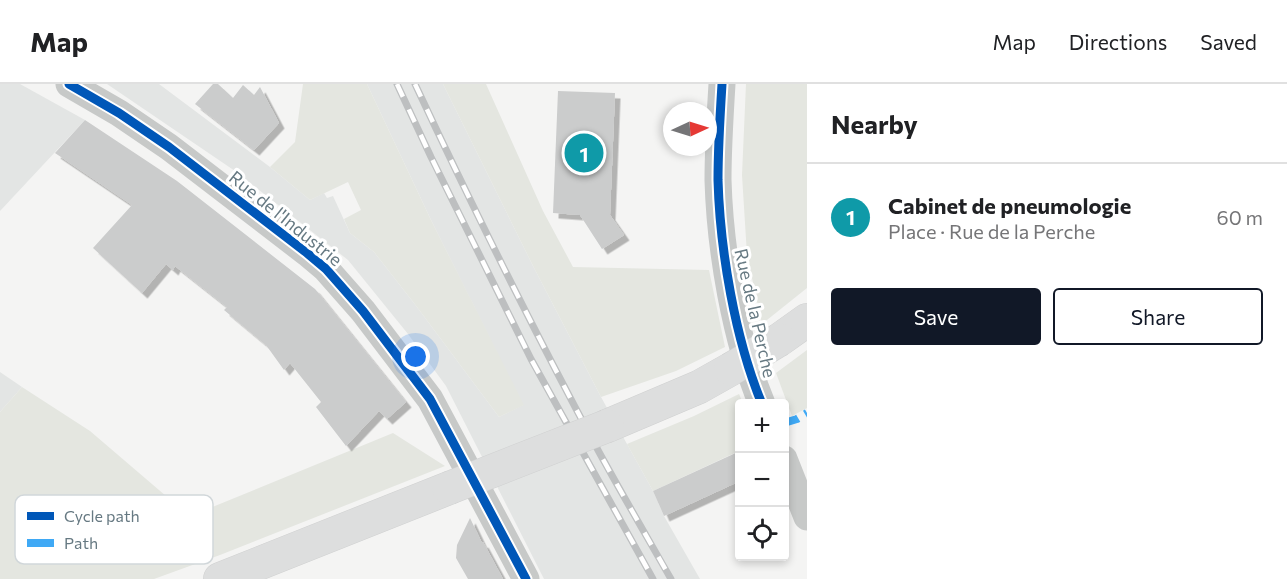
<!DOCTYPE html>
<html lang="en">
<head>
<meta charset="utf-8">
<style>
  :root { --surface:#fff; --page:#f6f6f6; --text:#202124; --muted:#757577; --line:#e0e0e0; --accent:#111827 }
  body { margin:0; font-family:Commissioner,sans-serif; background:var(--page); color:var(--text) }
  .controls { position:absolute; right:18px; bottom:18px; display:grid; overflow:hidden; border-radius:6px; box-shadow:0 3px 9px #0003 }
  .controls button { width:54px; height:54px; display:grid; place-items:center; padding:0; border:0; border-bottom:2px solid var(--line); background:var(--surface); color:var(--text); font:30px sans-serif }
  .compass { position:absolute; left:663px; top:18px; width:54px; height:54px; border-radius:50%; background:var(--surface); box-shadow:0 3px 9px #0003; rotate:86deg }
  .you { position:absolute; left:416px; top:273px; width:21px; height:21px; margin:-15px; border:4px solid #fff; border-radius:50%; background:#1a73e8; box-shadow:0 0 0 9px #1a73e833 }
  .badge { display:grid; place-items:center; width:39px; height:39px; border-radius:50%; background:var(--accent); color:#fff; font-size:20px; font-weight:700 }
  .pin { position:absolute; translate:-50% -50%; border:3px solid #fff; box-shadow:0 2px 6px #0006 }
  .list { margin:0; padding:0; list-style:none }
  h2 { display:flex; justify-content:space-between; align-items:center; height:78px; margin:0; padding:0 24px; font-size:26px }
  h2 small { font-size:20px; font-weight:400; color:var(--muted) }
  .list li { display:grid; grid-template-columns:39px 1fr auto; gap:18px; align-items:center; box-sizing:border-box; height:108px; padding:0 24px; border-top:2px solid var(--line) }
  .list b { display:block; font-size:22px; white-space:nowrap }
  .list p { margin:0; font-size:20px; white-space:nowrap; color:var(--muted) }
  .list em { font-size:20px; font-style:normal; color:var(--muted) }
  .actions { display:flex; gap:12px; padding:18px 24px }
  .actions a { flex:1; padding:14px 0; border:2px solid var(--accent); border-radius:6px; text-align:center; font-size:21px; color:var(--accent) }
  .actions .main { background:var(--accent); color:#fff }
  .icon { flex:none; width:33px; height:33px; fill:none; stroke:currentColor; stroke-width:2; stroke-linecap:round; stroke-linejoin:round }
  .map { position:relative; flex:none; width:807px; height:495px; overflow:hidden }
  header { display:flex; align-items:center; gap:36px; box-sizing:border-box; height:84px; padding:0 30px; background:var(--surface); border-bottom:2px solid var(--line) }
  header strong { font-size:28px }
  nav { display:flex; gap:33px; margin-inline-start:auto; font-size:21px }
  main { display:flex }
  aside { flex:1; background:var(--surface) }
  .map>svg:first-child { display:block }
  .built { fill:#e3e5e4 }
  .green { fill:#e4e6e0 }
  .building { fill:#cbcccc; filter:url(#shadow) }
  .lines { fill:none; stroke-linecap:round; stroke-linejoin:round }
  .secondary-casing { stroke:#d0d1d1; stroke-width:34 }
  .street { stroke:#c7c9c8; stroke-width:27 }
  .secondary { stroke:#dddede; stroke-width:33 }
  .rail-casing { stroke:#bdbfc0; stroke-width:7 }
  .rail { stroke:#fff; stroke-width:4.5; stroke-dasharray:14; stroke-linecap:butt }
  .secondary-bridge-casing { stroke:#d0d1d1; stroke-width:34; stroke-linecap:butt }
  .secondary-bridge { stroke:#dddede; stroke-width:33 }
  .quiet { stroke:#3fa9f5; stroke-width:8; stroke-dasharray:15 8; stroke-linecap:butt }
  .cycleway-casing { stroke:#fff; stroke-width:13 }
  .cycleway { stroke:#0057b8; stroke-width:9 }
  .labels { text-anchor:middle; dominant-baseline:central; stroke-width:6; stroke-linejoin:round; paint-order:stroke }
  .street-label { font-size:18px; fill:#667982; stroke:#fff }
  .key { fill:#fff; stroke:#d1d7da; stroke-width:1.5 }
  .key-label { font-size:16px; fill:#667982 }
</style>
</head>
<body>
<header>
<strong>Map</strong>
<nav><a>Map</a><a>Directions</a><a>Saved</a></nav>
</header>
<main>
<div class="map">
<svg width="807" height="495" viewBox="0 0 807 495">
  <defs>
    <filter id="shadow"><feDropShadow dx="5.5" dy="5.5" stdDeviation="0" flood-color="#0004"/></filter>
  </defs>
  <rect width="100%" height="100%" fill="#f4f4f3"/>
  <!-- built -->
  <g class="built">
    <polygon points="0,0 20,0 85,36 0,127"/>
    <polygon points="107,0 159,0 270,83 310,116 324,109 327,114 333,112 350,149 374,168 417,223 499,333 523,321 431,136 367,0 443,0 533,182 601,313 653,407 664,432 700,495 544,495 446,302 408,250 348,176 235,87"/>
    <polygon points="0,288 22,303 0,328"/>
  </g>
  <!-- green -->
  <g class="green">
    <polygon points="303,0 367,0 431,136 524,321 499,333 417,223 374,168 350,149 344,135 361,126 348,98 310,116 270,83 295,58"/>
    <polygon points="443,0 486,0 543,127 573,183 709,186 725,263 676,287 601,313 533,182"/>
    <polygon points="746,0 807,0 807,204 762,240 747,171 742,91"/>
    <polygon points="807,266 807,324 792,332 776,289"/>
    <polygon points="22,303 90,347 180,424 188,433 393,349 445,382 220,471 154,495 0,495 0,328"/>
    <polygon points="739,310 743,319 740,320 739,367 653,407 627,360 694,332"/>
  </g>
  <!-- building -->
  <g class="building">
    <polygon points="213,0 218,0 233,14 243,1 254,11 260,3 279,39 254,66 195,20"/>
    <polygon points="558,7 615,9 610,131 624,151 602,165 580,131 553,129"/>
    <polygon points="85,36 177,97 315,205 406,318 387,335 379,327 346,362 316,323 321,318 290,279 284,286 266,261 224,226 227,223 175,182 173,186 166,180 142,209 93,164 132,121 55,69"/>
    <polygon points="740,367 740,397 664,432 653,407"/>
    <polygon points="470,434 482,459 483,458 503,495 468,495 456,474 457,461"/>
  </g>
  <g class="lines">
    <defs>
      <g id="secondary">
        <polyline points="779,256 807,236"/>
        <polyline points="607,342 699,303 731,285"/>
        <polyline points="220,495 449,404"/>
      </g>
    </defs>
    <!-- secondary casing -->
    <use href="#secondary" class="secondary-casing"/>
    <!-- street -->
    <g class="street">
      <polyline points="69,0 119,29 169,63 307,169 326,185 363,227 430,315 526,495"/>
      <path d="M722,0c-2,32 -4,64 -4,96 2,70 17,159 44,224"/>
      <polyline points="784,375 807,433"/>
    </g>
    <!-- secondary -->
    <use href="#secondary" class="secondary"/>
    <defs>
      <g id="rail">
        <polyline points="397,0 431,73 531,275 653,495"/>
        <path d="M415,0c58,124 119,247 184,368 23,42 48,85 72,127"/>
      </g>
    </defs>
    <!-- rail casing -->
    <use href="#rail" class="rail-casing"/>
    <!-- rail -->
    <use href="#rail" class="rail"/>
    <defs>
      <g id="secondary-bridge">
        <polyline points="731,285 779,256"/>
        <polyline points="449,404 607,342"/>
      </g>
    </defs>
    <!-- secondary-bridge casing -->
    <use href="#secondary-bridge" class="secondary-bridge-casing"/>
    <!-- secondary-bridge -->
    <use href="#secondary-bridge" class="secondary-bridge"/>
    <!-- quiet -->
    <polyline class="quiet" points="784,339 797,335 807,329"/>
    <defs>
      <g id="cycleway">
        <polyline points="69,0 119,29 169,63 307,169 326,185 363,227 430,315 526,495"/>
        <path d="M722,0c-2,32 -4,64 -4,96 2,70 17,159 44,224"/>
      </g>
    </defs>
    <!-- cycleway casing -->
    <use href="#cycleway" class="cycleway-casing"/>
    <!-- cycleway -->
    <use href="#cycleway" class="cycleway"/>
  </g>
  <g class="labels">
    <!-- street labels -->
    <g class="street-label">
      <text transform="translate(286 134) rotate(39)">Rue de l'Industrie</text>
      <text transform="translate(756 229) rotate(77)">Rue de la Perche</text>
    </g>
  </g>
  <!-- legend -->
  <rect x="15" y="411" width="198" height="69" rx="9" class="key"/>
  <rect x="27" y="428" width="27" height="8" fill="#0057b8"/>
  <rect x="27" y="455" width="27" height="8" fill="#3fa9f5"/>
  <g class="key-label">
    <text x="64" y="438">Cycle path</text>
    <text x="64" y="465">Path</text>
  </g>
</svg>
<div class="controls">
<button>+</button>
<button>−</button>
<button><svg class="icon" aria-label="locate" viewBox="0 0 24 24"><circle cx="12" cy="12" r="6"/><path d="M12 2v4M12 18v4M2 12h4M18 12h4"/></svg></button>
</div>
<svg class="compass" viewBox="-18 -18 36 36"><path d="M0-13l5 13h-10z" fill="#e53935"/><path d="M0 13l5-13h-10z" fill="#757577"/></svg>
<div class="you"></div>
<div class="pin badge" style="left:584px;top:69px;background:#0f9aa8">1</div>
</div>
<aside>
<h2>Nearby<small></small></h2>
<ul class="list">
<li><span class="badge" style="background:#0f9aa8">1</span><div><b>Cabinet de pneumologie</b><p>Place · Rue de la Perche</p></div><em>60 m</em></li>
</ul>
<div class="actions"><a class="main">Save</a><a>Share</a></div>
</aside>
</main>
</body>
</html>
